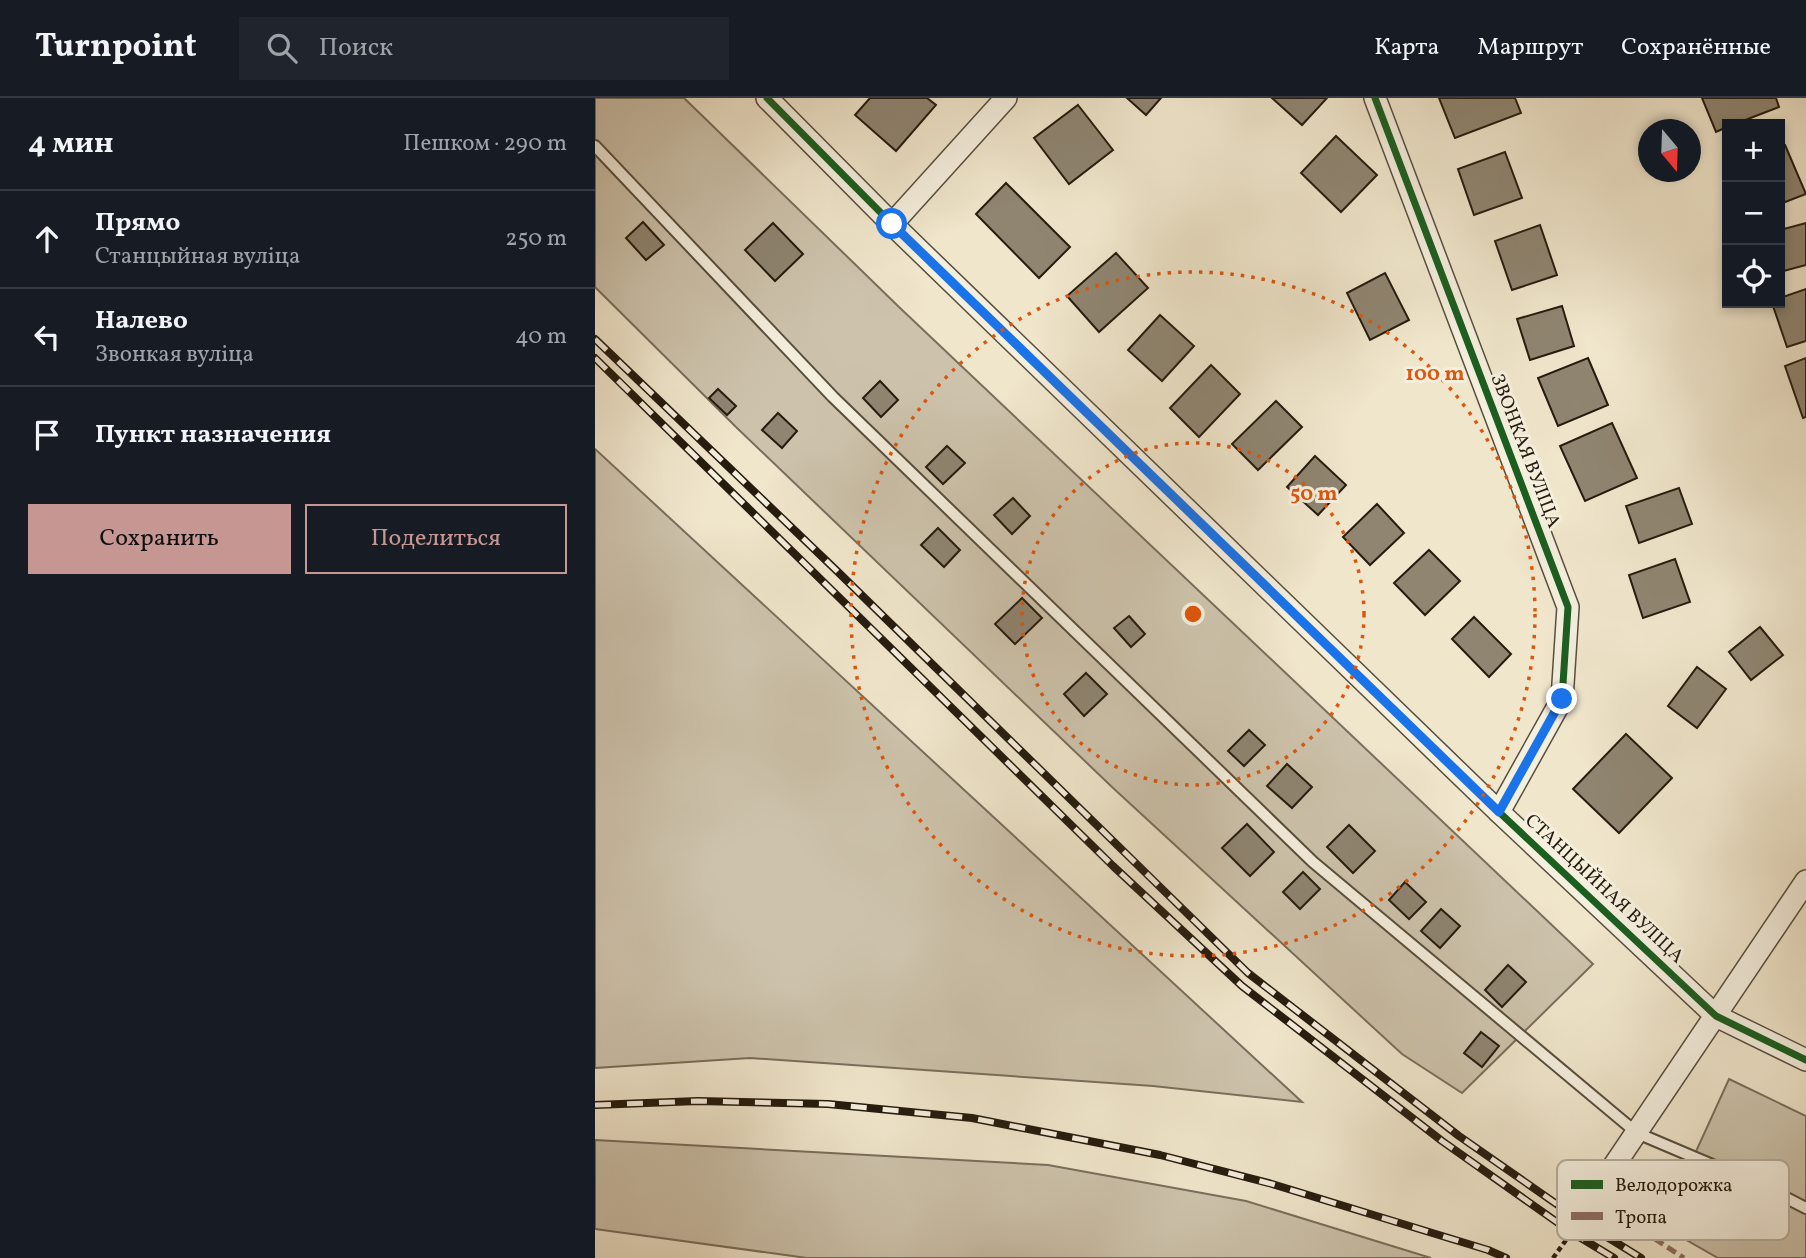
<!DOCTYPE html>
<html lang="ru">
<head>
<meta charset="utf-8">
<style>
  :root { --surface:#171b24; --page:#20242c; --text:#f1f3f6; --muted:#9ea1a6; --line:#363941; --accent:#c59692 }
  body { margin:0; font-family:Vollkorn,serif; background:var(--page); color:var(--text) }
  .controls { position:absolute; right:21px; top:21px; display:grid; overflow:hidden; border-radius:0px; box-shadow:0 4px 10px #0003 }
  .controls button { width:63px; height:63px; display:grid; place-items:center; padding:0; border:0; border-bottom:2px solid var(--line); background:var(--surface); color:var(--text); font:35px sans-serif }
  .compass { position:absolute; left:1043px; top:21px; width:63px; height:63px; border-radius:50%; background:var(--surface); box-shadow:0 4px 10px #0003; rotate:161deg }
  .stop { position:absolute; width:21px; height:21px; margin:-16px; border:5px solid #1a73e8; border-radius:50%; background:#fff }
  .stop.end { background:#1a73e8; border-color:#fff; box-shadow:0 2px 7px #0008 }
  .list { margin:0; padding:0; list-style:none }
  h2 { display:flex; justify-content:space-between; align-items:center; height:91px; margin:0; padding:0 28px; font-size:30px }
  h2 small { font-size:23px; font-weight:400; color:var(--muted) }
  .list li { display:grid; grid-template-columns:46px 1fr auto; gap:21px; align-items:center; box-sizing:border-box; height:98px; padding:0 28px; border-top:2px solid var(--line) }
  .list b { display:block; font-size:26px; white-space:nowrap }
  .list p { margin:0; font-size:23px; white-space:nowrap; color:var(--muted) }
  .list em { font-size:23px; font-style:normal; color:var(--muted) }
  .actions { display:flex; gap:14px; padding:21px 28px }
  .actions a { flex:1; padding:16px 0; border:2px solid var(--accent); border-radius:0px; text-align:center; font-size:24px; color:var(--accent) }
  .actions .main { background:var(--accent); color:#111 }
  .icon { flex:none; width:38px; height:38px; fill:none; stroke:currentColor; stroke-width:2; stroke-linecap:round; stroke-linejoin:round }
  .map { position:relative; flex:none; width:1211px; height:1160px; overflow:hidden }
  header { display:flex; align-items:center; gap:42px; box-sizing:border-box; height:98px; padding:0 35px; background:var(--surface); border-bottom:2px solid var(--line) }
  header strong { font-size:33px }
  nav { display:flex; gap:38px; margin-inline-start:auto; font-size:24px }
  .search { width:490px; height:63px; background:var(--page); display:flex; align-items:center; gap:18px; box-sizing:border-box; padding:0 24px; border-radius:0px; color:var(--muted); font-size:26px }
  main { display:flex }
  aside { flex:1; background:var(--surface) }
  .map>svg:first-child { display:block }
  .green { fill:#cdc3ac; stroke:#796f5d; stroke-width:2 }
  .building { fill:#8f8571; stroke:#251b0e; stroke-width:2 }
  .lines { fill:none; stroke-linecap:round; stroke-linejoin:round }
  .service-casing { stroke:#584e3e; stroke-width:14 }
  .minor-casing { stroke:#584e3e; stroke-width:24 }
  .path { stroke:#251b0e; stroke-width:4.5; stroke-dasharray:5 3.5; stroke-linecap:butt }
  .service { stroke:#f5efde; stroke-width:10 }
  .minor { stroke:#f5efde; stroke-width:21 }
  .rail-casing { stroke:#251b0e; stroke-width:8 }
  .rail { stroke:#f5efde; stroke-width:5; stroke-dasharray:16; stroke-linecap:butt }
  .quiet { stroke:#8d6e63; stroke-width:5; stroke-dasharray:10 5; stroke-linecap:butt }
  .cycleway-casing { stroke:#f5efde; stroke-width:11 }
  .cycleway { stroke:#1b5e20; stroke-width:7 }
  .route { stroke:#1a73e8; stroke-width:9 }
  .ring { fill:none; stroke:#de560c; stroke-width:3.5; stroke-dasharray:3.5 7 }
  .labels { text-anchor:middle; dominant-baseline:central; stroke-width:6; stroke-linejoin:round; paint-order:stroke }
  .street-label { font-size:19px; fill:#251b0e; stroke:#f5efde }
  .key { fill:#f5efde; stroke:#b7afa0; stroke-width:2 }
  .key-label { font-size:19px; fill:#251b0e }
  .centre { fill:#de560c; stroke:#f5efde; stroke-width:3.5 }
  .ring-label { font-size:21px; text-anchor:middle; font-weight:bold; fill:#de560c; stroke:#f5efde; stroke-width:6; stroke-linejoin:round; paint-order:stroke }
</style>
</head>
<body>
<header>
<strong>Turnpoint</strong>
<div class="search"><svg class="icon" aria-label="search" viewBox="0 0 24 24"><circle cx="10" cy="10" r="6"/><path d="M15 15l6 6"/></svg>Поиск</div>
<nav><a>Карта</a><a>Маршрут</a><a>Сохранённые</a></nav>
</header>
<main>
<aside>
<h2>4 мин<small>Пешком · 290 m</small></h2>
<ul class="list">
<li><svg class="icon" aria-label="ahead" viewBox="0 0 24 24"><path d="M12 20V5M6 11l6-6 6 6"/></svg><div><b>Прямо</b><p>Станцыйная вуліца</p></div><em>250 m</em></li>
<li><svg class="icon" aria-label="left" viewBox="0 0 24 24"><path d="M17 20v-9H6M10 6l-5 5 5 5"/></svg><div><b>Налево</b><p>Звонкая вуліца</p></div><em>40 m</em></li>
<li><svg class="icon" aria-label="arrive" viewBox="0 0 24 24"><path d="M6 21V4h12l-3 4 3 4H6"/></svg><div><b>Пункт назначения</b></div></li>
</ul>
<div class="actions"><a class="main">Сохранить</a><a>Поделиться</a></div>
</aside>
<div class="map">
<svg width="1211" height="1160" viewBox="0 0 1211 1160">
  <rect width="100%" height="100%" fill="#f0e6cc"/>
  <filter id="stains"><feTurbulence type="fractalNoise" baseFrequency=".00286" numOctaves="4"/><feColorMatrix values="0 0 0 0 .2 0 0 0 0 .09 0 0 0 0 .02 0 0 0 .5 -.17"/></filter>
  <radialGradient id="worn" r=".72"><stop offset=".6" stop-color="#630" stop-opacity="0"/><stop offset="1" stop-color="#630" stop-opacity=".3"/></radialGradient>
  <!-- green -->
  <g class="green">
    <polygon points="0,0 89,0 304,209 998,866 867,995 807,956 517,689 142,330 0,189"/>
    <polygon points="0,351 707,1004 558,988 155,960 0,970"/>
    <polygon points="1134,981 1211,1018 1211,1160 1123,1160 1067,1128"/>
    <polygon points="0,1042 453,1067 651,1103 836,1160 212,1160 0,1131"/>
  </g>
  <!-- building -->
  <g class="building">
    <polygon points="275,0 332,0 341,7 301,53 260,17"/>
    <polygon points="532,0 566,0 551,17"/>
    <polygon points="677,0 732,0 707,27"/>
    <polygon points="844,0 920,0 926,15 860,40"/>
    <polygon points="1107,0 1181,0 1184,9 1140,26 1132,26 1132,29 1121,34"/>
    <polygon points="483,7 518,52 474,86 439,40"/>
    <polygon points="741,38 782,77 746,114 706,75"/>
    <polygon points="1190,47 1211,96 1185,106 1185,49"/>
    <polygon points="910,54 927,100 879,117 863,71"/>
    <polygon points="411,85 475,149 444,180 381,116"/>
    <polygon points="48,124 69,147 51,162 31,140"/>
    <polygon points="178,125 208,156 180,183 150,152"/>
    <polygon points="1211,125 1211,167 1185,174 1185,132"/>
    <polygon points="945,127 962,177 917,192 900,143"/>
    <polygon points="521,155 553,190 504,234 472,198"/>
    <polygon points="790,175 814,222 775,242 752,195"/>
    <polygon points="1211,191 1211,243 1192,249 1177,205 1185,205 1185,200"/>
    <polygon points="967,208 979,248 935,262 922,221"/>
    <polygon points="565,217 599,248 567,283 533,252"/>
    <polygon points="993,260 1013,307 963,328 943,280"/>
    <polygon points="1211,260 1211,319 1208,320 1190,268"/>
    <polygon points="616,267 645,296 604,339 575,310"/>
    <polygon points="285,283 303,302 286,319 268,300"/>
    <polygon points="123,291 141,308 132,317 114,300"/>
    <polygon points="681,303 707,329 663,372 637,346"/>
    <polygon points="183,315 202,333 187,350 167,332"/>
    <polygon points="1017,325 1042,380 990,403 965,348"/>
    <polygon points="352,348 370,365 348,386 331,369"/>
    <polygon points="720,358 751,387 723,417 692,389"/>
    <polygon points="1084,390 1097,426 1044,445 1031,408"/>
    <polygon points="418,400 435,418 417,436 399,417"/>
    <polygon points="782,406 809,435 775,467 748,439"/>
    <polygon points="343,430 365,452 349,469 326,447"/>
    <polygon points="834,452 865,483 830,517 799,485"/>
    <polygon points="1080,461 1095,504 1048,520 1034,477"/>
    <polygon points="427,500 447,520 420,546 400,526"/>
    <polygon points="534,518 550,536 536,549 519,530"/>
    <polygon points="879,519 916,556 894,579 857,541"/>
    <polygon points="1165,529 1188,557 1156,582 1134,554"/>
    <polygon points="1102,569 1131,591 1102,630 1073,608"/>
    <polygon points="491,575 512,596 489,618 469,596"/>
    <polygon points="654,632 670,647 649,668 633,653"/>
    <polygon points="1031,636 1077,680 1024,735 978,691"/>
    <polygon points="692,666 717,689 697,710 672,688"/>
    <polygon points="652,726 679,754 655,778 627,750"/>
    <polygon points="754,727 780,753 758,775 732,749"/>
    <polygon points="708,774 725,791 705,811 688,794"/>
    <polygon points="810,784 831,804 814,821 794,802"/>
    <polygon points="846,811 865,828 845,850 826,833"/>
    <polygon points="913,867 931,884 907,909 890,892"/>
    <polygon points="886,934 904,948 887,969 869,955"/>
  </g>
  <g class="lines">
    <defs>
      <polyline id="service" points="0,48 238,299 718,764 1042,1035 1174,1091 1211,1110"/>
      <g id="minor">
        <polyline points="172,0 297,126 904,714 1121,918 1211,962"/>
        <polyline points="780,0 973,509 967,601 904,714"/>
        <polyline points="297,126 411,0"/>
        <polyline points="983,1121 1211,783"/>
      </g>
    </defs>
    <!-- service casing -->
    <use href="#service" class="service-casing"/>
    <!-- minor casing -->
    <use href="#minor" class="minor-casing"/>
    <!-- path -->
    <polyline class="path" points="958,1160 974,1138"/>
    <!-- service -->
    <use href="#service" class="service"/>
    <!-- minor -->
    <use href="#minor" class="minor"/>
    <defs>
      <g id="rail">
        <polyline points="0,241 242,473 653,875 864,1038 983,1121 1046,1160"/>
        <polyline points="0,260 518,768 647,888 847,1043 976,1134 1019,1160"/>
        <polyline points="0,1007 103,1003 233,1006 377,1020 565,1057 677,1086 893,1152 911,1160"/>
      </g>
    </defs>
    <!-- rail casing -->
    <use href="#rail" class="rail-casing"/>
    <!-- rail -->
    <use href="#rail" class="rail"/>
    <!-- quiet -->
    <polyline class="quiet" points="997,1100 1089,1160"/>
    <defs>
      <g id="cycleway">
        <polyline points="172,0 297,126 904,714 1121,918 1211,962"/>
        <polyline points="780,0 973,509 967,601 904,714"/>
      </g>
    </defs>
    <!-- cycleway casing -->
    <use href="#cycleway" class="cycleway-casing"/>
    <!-- cycleway -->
    <use href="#cycleway" class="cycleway"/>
  </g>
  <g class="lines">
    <!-- route -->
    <polyline class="route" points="297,126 904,714 967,601"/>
  </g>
  <!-- distance rings -->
  <g class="ring">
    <circle cx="598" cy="516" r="171"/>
    <circle cx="598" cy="516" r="342"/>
  </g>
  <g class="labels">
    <!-- street labels -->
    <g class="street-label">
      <text transform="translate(930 353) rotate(69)">ЗВОНКАЯ ВУЛІЦА</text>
      <text transform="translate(1009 791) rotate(43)">СТАНЦЫЙНАЯ ВУЛІЦА</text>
    </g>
  </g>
  <!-- legend -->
  <rect x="962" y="1062" width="232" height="80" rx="10" class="key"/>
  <rect x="976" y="1082" width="32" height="9" fill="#1b5e20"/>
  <rect x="976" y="1114" width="32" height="8" fill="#8d6e63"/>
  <g class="key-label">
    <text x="1020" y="1093">Велодорожка</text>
    <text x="1020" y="1125">Тропа</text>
  </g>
  <circle cx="598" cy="516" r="10" class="centre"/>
  <g class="ring-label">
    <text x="840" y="282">100 m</text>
    <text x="719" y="402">50 m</text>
  </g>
  <rect width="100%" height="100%" filter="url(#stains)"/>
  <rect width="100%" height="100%" fill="url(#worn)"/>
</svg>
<div class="controls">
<button>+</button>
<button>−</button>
<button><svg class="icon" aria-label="locate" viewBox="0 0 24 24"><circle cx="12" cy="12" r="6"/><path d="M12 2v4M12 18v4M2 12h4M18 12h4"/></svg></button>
</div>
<svg class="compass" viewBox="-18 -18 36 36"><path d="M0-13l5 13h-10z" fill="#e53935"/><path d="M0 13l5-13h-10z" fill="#9ea1a6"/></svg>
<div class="stop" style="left:297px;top:126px"></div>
<div class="stop end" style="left:967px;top:601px"></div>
</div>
</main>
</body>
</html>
